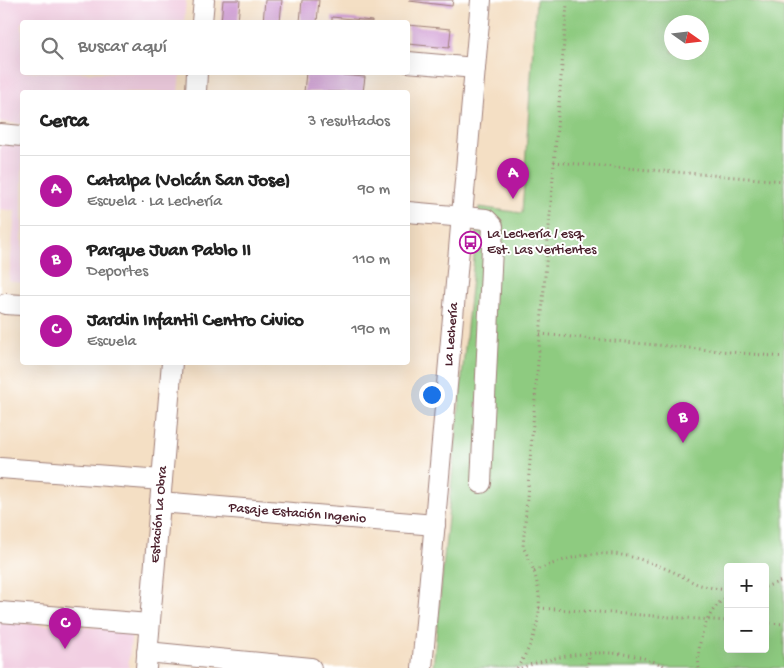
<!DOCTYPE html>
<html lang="es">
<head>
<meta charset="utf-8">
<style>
  :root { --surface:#fff; --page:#f6f6f6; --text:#222; --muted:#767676; --line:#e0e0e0; --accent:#b5179e }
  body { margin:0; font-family:"Gochi Hand",sans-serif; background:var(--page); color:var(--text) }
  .controls { position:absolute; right:15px; bottom:15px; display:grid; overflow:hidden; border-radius:5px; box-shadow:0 5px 20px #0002 }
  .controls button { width:45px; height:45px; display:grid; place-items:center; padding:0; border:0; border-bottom:1px solid var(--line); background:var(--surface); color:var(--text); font:25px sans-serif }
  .compass { position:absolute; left:664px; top:15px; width:45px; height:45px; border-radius:50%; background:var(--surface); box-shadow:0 5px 20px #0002; rotate:104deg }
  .you { position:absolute; left:431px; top:394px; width:18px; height:18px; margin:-12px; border:4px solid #fff; border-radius:50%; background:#1a73e8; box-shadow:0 0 0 8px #1a73e833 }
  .badge { display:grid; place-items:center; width:32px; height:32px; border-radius:50%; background:var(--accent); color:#fff; font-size:16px; font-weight:700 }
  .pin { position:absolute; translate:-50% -41px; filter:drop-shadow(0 1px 2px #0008) }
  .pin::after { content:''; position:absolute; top:26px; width:18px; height:15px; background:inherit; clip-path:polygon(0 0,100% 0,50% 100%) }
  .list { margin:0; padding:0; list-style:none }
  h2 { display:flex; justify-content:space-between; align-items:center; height:65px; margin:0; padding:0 20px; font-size:21px }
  h2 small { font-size:16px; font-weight:400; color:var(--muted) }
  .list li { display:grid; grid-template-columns:32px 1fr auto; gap:15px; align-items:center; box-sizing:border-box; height:70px; padding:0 20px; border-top:1px solid var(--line) }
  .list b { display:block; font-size:19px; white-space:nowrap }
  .list p { margin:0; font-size:16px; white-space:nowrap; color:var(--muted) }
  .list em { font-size:16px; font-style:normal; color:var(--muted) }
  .icon { flex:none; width:28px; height:28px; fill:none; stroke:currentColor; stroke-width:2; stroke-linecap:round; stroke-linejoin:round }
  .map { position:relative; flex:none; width:784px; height:668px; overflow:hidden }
  .search { position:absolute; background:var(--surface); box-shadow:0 5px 20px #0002; left:20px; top:20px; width:390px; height:55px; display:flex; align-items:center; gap:12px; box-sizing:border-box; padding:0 18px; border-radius:5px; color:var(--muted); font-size:19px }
  .panel { position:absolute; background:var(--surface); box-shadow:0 5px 20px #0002; left:20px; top:90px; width:390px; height:275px; border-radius:5px }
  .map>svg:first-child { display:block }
  .built { fill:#f2cfe2 }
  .green { fill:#8ecb80; stroke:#6c7556; fill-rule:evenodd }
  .building { fill:#ca90cf }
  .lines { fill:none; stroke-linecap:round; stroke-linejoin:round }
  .minor-casing { stroke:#9f7f78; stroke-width:22 }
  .path { stroke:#9f7f78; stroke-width:3; stroke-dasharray:1 4; stroke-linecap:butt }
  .minor { stroke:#fff; stroke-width:20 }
  .labels { text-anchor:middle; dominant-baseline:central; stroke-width:4; stroke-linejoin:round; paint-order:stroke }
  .poi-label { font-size:14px; fill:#4a1f2b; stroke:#fff; text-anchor:start }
  .street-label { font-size:14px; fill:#4a1f2b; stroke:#fff }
</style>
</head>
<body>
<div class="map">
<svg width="784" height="668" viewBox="0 0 784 668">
  <rect width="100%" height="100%" fill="#fff"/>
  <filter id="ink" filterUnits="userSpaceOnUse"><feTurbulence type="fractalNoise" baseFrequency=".02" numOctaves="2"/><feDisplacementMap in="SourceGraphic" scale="10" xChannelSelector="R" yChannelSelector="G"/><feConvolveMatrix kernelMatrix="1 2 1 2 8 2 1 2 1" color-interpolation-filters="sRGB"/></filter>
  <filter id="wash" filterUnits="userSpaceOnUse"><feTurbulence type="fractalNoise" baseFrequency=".0096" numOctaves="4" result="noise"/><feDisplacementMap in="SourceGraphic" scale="20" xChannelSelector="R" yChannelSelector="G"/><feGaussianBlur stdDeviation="1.12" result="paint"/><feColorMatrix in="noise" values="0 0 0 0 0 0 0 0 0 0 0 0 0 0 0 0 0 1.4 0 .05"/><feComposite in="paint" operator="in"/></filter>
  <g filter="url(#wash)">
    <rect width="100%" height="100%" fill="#f4dfc4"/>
    <!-- built -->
    <g class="built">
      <polygon points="0,0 186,0 184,22 22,22 22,72 180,73 178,92 22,92 22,124 0,122"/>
      <polygon points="0,143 22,145 22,283 9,281 15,211 0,209"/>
      <polygon points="0,622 132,630 128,668 0,668"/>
    </g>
    <!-- green -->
    <path class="green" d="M536,0h210l38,8v660h-351l46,-461 43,6zM672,22h30v30h-30zM728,567h37v82h-37z"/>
    <g id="blocks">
      <!-- building -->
      <g class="building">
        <polygon points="223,0 240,0 238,22 221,22"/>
        <polygon points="265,0 282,0 280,22 263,22"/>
        <polygon points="302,0 319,0 317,22 300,22"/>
        <polygon points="409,0 453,0 452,6 409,1"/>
        <polygon points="332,17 372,21 372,22 332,22"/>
        <polygon points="408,25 451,29 449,48 408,44"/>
        <polygon points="306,72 365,77 363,92 304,92"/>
      </g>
    </g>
  </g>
  <g filter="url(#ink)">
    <use href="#blocks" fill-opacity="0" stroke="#9f7f78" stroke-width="1"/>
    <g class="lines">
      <defs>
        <g id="minor">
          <polyline points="202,22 204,0"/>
          <polyline points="408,62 475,68"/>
          <polyline points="196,92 197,72"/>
          <polyline points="0,134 22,136"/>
          <polyline points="408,212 486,219 493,226 481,483"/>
          <polyline points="5,304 22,305"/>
          <polyline points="0,468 162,480"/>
          <path id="s1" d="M160,502l275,23"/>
          <polyline points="0,612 149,624"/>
          <polyline points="147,652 311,668"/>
          <path id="s2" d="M146,668l26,-306"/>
          <path id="s3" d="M422,668l59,-668"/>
        </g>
      </defs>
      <!-- minor casing -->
      <use href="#minor" class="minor-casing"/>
      <!-- path -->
      <g class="path">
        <polyline points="554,162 784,181"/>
        <polyline points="540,334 784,357"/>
        <path d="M534,571c54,-22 82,-24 135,-1 10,4 19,10 28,14 10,3 20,5 31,6"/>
        <polyline points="765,587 784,580"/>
        <polyline points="539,608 728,621"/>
        <polyline points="765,623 784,624"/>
        <path d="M517,668c27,-40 30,-78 6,-121l44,-543"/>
        <path d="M521,668c44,-16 104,-24 147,0"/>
        <polyline points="587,668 590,653"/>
        <path d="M699,668c-3,-24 7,-59 29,-72"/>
      </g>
      <!-- minor -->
      <use href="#minor" class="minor"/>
    </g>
  </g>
  <!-- icons -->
  <defs>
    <symbol id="bus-ring" viewBox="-11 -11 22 22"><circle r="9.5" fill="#fff" stroke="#b5179e" stroke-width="1.5"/><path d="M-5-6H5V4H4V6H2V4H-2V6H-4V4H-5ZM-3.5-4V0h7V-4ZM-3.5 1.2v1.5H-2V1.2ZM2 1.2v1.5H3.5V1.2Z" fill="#b5179e"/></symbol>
  </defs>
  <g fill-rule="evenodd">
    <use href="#bus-ring" x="458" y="230" width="25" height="25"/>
  </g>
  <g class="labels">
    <!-- poi labels -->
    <g class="poi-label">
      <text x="487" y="234">La Lechería / esq.<tspan x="487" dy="16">Est. Las Vertientes</tspan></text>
    </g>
    <!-- street labels -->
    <g class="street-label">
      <text stroke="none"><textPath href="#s3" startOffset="335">La Lechería</textPath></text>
      <text stroke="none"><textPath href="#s1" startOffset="138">Pasaje Estación Ingenio</textPath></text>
      <text stroke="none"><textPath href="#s2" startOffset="154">Estación La Obra</textPath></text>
    </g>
  </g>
</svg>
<div class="controls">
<button>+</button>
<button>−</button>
</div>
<svg class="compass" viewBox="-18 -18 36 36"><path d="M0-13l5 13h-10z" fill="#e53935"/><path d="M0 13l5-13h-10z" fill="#767676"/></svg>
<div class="you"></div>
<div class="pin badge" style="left:513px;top:199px">A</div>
<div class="pin badge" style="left:683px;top:443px">B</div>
<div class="pin badge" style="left:65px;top:649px">C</div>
<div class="search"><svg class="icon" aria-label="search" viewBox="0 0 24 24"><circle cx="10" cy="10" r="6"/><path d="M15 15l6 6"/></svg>Buscar aquí</div>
<section class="panel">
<h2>Cerca<small>3 resultados</small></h2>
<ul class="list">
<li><span class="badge">A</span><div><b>Catalpa (Volcán San Jose)</b><p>Escuela · La Lechería</p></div><em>90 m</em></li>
<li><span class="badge">B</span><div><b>Parque Juan Pablo II</b><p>Deportes</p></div><em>110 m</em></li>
<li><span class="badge">C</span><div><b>Jardin Infantil Centro Civico</b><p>Escuela</p></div><em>190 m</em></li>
</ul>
</section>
</div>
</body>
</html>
